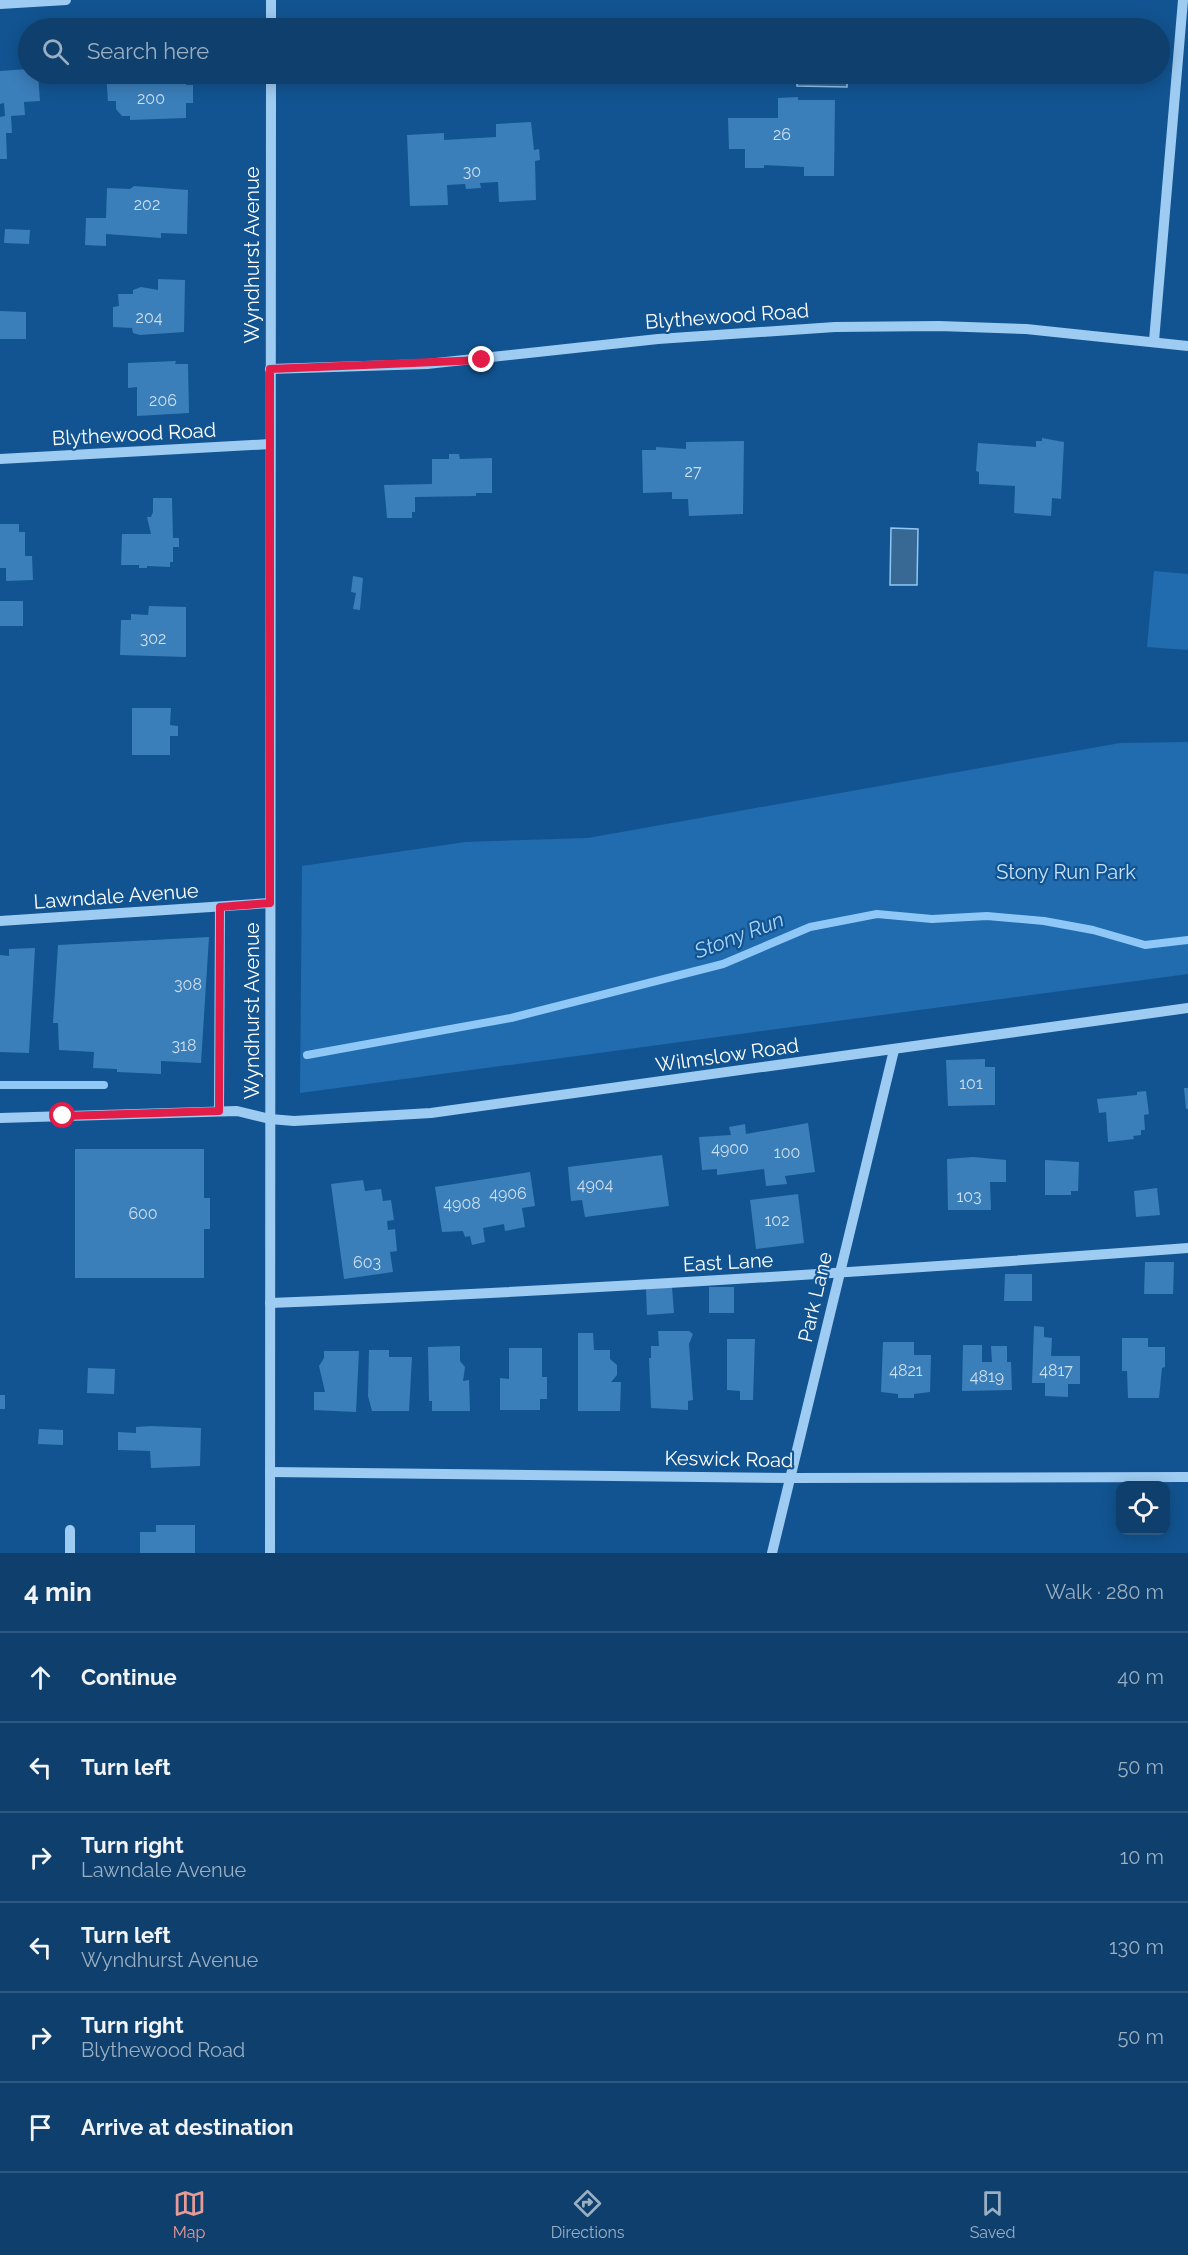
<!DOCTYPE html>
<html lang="en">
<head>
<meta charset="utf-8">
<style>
  :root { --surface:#0e3f6d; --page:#174672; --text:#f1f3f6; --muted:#9bafc2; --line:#2e5880; --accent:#e69b98 }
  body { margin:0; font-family:Raleway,sans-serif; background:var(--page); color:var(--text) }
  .controls { position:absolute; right:18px; bottom:18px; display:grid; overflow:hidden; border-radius:12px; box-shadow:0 3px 15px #0003 }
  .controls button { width:54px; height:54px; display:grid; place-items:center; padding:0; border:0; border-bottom:2px solid var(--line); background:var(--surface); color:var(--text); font:30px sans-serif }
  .stop { position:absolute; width:18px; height:18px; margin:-14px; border:4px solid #e11d48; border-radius:50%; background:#fff }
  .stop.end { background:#e11d48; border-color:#fff; box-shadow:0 2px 6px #0008 }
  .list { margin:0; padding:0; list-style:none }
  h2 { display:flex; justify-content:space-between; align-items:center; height:78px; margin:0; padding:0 24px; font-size:26px }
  h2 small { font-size:20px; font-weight:400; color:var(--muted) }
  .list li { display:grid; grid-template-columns:39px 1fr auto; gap:18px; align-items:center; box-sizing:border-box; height:90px; padding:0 24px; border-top:2px solid var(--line) }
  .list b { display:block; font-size:22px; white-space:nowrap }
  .list p { margin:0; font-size:20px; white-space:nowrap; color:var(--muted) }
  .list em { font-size:20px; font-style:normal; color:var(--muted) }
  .icon { flex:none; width:33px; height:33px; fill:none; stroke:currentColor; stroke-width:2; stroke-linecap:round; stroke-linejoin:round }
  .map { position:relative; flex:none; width:1188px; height:1553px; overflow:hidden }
  .search { position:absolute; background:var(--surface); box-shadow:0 3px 15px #0003; left:18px; right:18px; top:18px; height:66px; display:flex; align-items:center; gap:15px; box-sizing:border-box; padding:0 21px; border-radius:33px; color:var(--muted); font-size:22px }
  .sheet { height:618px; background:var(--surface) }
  nav { display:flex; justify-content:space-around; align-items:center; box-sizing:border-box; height:84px; border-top:2px solid var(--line); background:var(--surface); font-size:16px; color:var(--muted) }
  nav a { display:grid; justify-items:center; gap:3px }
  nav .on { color:var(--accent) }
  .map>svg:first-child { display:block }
  .green { fill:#206caf }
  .water { fill:#386894; stroke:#8fc7f6; stroke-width:1.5 }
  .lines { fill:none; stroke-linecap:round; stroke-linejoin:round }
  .stream { stroke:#8fc7f6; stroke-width:8 }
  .building { fill:#3a7eba }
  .minor { stroke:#9ecbf2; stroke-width:10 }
  .route { stroke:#e11d48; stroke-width:8 }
  .labels { text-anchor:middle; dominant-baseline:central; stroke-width:4.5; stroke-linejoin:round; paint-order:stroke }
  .number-label { font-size:16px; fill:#cedfee }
  .street-label { font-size:20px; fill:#fff; stroke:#125491 }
  .park-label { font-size:20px; fill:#c5e3fd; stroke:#125491 }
  .water-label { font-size:21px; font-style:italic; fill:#aad5f9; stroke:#125491 }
</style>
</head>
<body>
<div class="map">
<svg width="1188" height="1553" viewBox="0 0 1188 1553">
  <rect width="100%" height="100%" fill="#125491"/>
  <!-- green -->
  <g class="green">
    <polygon points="1154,571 1188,574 1188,650 1147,647"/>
    <polygon points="1188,742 1188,974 300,1093 302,866 465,842 588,838 1120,743"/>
  </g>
  <!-- water -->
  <g class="water">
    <polygon points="797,74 847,74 847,87 797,86"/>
    <polygon points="891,528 918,529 917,585 890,585"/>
  </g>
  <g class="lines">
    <!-- stream -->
    <g class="stream">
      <polyline points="307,1055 511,1018 723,964 810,927 877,914 932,919 987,916 1044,921 1093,930 1145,945 1188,940"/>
      <polyline points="0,1085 104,1085"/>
    </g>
  </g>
  <!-- building -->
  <g class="building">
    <polygon points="624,23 639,28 622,28"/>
    <polygon points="28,69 28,74 38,74 40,101 24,102 25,115 11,116 12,133 6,133 7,159 0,159 0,117 5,116 4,103 0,104 0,71"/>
    <polygon points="106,74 186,74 186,85 193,85 193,103 186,103 186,118 130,120 130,116 122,116 116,109 116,101 108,101"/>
    <polygon points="798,97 798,100 835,100 834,176 804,176 804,167 764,165 764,168 745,168 745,149 729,149 728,118 778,118 778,98"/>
    <polygon points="531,122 534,150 539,149 540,160 535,161 536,200 499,202 498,182 480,183 481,188 466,189 465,184 447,185 448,205 410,206 407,135 444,133 444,140 496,137 496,124"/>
    <polygon points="134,186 188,190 187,234 161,233 161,238 106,234 106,246 85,245 86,218 106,218 107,188 130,189"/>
    <polygon points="5,229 30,230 29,244 4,243"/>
    <polygon points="158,279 185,280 184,332 140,335 133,333 132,328 113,327 113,307 119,306 118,294 133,294 133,290 141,287 158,290"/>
    <polygon points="0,311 26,312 26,339 0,339"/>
    <polygon points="176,361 175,364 188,364 189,413 137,416 137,387 128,388 128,363"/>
    <polygon points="1042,438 1064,442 1061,499 1052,498 1051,516 1014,513 1015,486 979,484 979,472 976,471 978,443 1036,447 1036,441 1042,441"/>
    <polygon points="744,441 743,514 689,516 688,499 672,499 672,492 643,493 642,450 656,450 656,447 686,449 686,442"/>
    <polygon points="449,454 459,454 460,459 492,458 492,493 476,493 476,496 415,497 415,512 412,512 412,518 387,518 384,485 432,484 432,459 449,459"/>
    <polygon points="153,498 172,498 173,538 179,538 179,547 173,547 173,562 170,562 170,567 147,566 147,568 139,568 139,565 121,565 122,534 151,534 147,517 151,517 153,512"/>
    <polygon points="0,524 19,524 19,532 25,532 25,556 32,556 33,580 6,581 6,568 0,568"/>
    <polygon points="353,576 363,578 360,610 353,609 356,593 351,592"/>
    <rect x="0" y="601" width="23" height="25"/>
    <polygon points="149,606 186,607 186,657 120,655 121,620 131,620 131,614 148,615"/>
    <polygon points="132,708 171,708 170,725 178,726 178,736 170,736 170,755 132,755"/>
    <polygon points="209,937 201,1063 161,1061 161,1074 117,1072 117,1069 93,1068 94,1052 59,1050 58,1023 53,1023 58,945"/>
    <polygon points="35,948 29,1053 0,1052 0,955 9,956 9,949"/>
    <polygon points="985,1059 985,1067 995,1067 995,1105 948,1106 946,1060"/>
    <polygon points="1184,1088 1188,1088 1188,1109 1186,1109"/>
    <polygon points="1146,1091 1149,1114 1144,1115 1145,1130 1141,1130 1141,1135 1133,1136 1134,1139 1108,1142 1106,1112 1099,1113 1097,1099 1137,1095 1137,1092"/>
    <polygon points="808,1123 815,1172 785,1176 787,1184 766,1186 764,1169 717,1175 717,1169 702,1170 699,1137 731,1135 729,1127 745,1124 746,1134"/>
    <polygon points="75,1149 204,1149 204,1198 210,1198 210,1229 204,1229 204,1278 75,1278"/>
    <polygon points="662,1155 669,1206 585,1217 582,1200 571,1201 568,1167"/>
    <polygon points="973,1157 1006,1160 1006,1182 990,1182 991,1210 948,1210 947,1159"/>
    <polygon points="1045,1160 1079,1162 1078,1191 1071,1191 1071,1195 1045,1195"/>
    <polygon points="530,1172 535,1206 522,1208 525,1227 505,1231 504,1224 483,1228 485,1242 472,1245 470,1236 465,1237 463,1231 442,1232 435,1187"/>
    <polygon points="363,1180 365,1191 381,1189 383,1201 391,1200 394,1220 387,1221 388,1230 395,1229 397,1251 390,1252 393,1272 344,1279 331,1184"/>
    <polygon points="1157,1188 1160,1215 1136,1217 1134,1191"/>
    <polygon points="798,1194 804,1243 756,1249 750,1200"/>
    <polygon points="1145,1262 1174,1262 1173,1294 1144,1294"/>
    <polygon points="1005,1274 1032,1274 1032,1301 1004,1301"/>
    <polygon points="672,1287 674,1313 647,1315 646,1289"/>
    <rect x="709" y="1287" width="25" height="26"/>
    <polygon points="1034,1326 1044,1327 1044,1337 1052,1338 1051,1356 1080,1356 1080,1384 1068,1384 1068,1397 1045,1396 1045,1383 1032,1383"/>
    <polygon points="658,1331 689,1331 693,1334 689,1344 693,1400 688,1401 688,1410 651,1408 649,1358 651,1358 651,1346 659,1346"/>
    <polygon points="578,1333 593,1333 594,1350 610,1350 610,1359 617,1365 617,1375 611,1382 621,1382 620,1411 578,1411"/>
    <polygon points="1122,1338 1148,1338 1148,1347 1165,1347 1165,1367 1162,1368 1159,1398 1128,1398 1127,1371 1122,1371"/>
    <polygon points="727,1339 755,1339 753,1400 740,1400 740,1391 727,1390"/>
    <polygon points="883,1342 914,1342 914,1355 931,1355 930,1392 914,1394 914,1398 898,1398 898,1394 881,1392"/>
    <polygon points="963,1345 982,1345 982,1362 992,1362 991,1346 1007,1346 1007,1362 1011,1362 1012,1390 962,1391"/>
    <polygon points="460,1346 460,1361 465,1367 463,1381 469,1380 470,1411 432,1411 432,1401 429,1401 428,1347"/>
    <polygon points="509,1348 542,1348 542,1377 547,1377 547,1399 540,1399 540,1410 500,1410 500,1378 509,1379"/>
    <polygon points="369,1350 389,1350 389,1357 412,1357 409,1411 372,1411 368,1396"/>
    <polygon points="324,1351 359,1351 356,1412 314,1410 314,1392 325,1392 319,1366 324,1358"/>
    <polygon points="88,1368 115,1369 114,1394 87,1393"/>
    <rect x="0" y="1395" width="5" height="14"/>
    <polygon points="151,1426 201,1428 200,1466 151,1468 150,1451 118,1450 118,1432 136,1433 136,1427"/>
    <polygon points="39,1429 63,1430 63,1445 38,1444"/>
    <polygon points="156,1525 195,1525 195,1553 140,1553 140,1532 156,1532"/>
  </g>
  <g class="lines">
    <!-- minor -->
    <g class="minor">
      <polyline points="0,4 66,0"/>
      <polyline points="271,28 271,0"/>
      <polyline points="1154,341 1183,0"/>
      <polyline points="270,369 427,364 658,339 835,327 939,326 1026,329 1188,346"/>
      <polyline points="0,459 270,444"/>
      <polyline points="0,921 270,903"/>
      <polyline points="219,1111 220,907"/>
      <polyline points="0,1118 237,1111 270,1119 294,1121 431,1113 1188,1008"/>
      <path d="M270,1303c306,-12 612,-32 918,-55"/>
      <polyline points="270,1472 792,1478 1188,1477"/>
      <polyline points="70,1530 70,1553"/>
      <polyline points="270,1553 271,74"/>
      <polyline points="772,1553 894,1050"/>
    </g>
  </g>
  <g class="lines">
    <!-- route -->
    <polyline class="route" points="63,1116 219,1111 220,907 270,903 270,369 482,360"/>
  </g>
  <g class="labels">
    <!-- number labels -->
    <g class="number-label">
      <text x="151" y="98">200</text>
      <text x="782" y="134">26</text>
      <text x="472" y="171">30</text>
      <text x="147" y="204">202</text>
      <text x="149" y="317">204</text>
      <text x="163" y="400">206</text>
      <text x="693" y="471">27</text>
      <text x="153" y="638">302</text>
      <text x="188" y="984">308</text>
      <text x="184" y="1045">318</text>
      <text x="971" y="1083">101</text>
      <text x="730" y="1148">4900</text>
      <text x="787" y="1152">100</text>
      <text x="595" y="1184">4904</text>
      <text x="508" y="1193">4906</text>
      <text x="969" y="1196">103</text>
      <text x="462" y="1203">4908</text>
      <text x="143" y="1213">600</text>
      <text x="777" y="1220">102</text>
      <text x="367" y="1262">603</text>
      <text x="906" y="1370">4821</text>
      <text x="1056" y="1370">4817</text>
      <text x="987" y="1376">4819</text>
    </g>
    <!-- street labels -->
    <g class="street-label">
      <text transform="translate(252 255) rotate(-90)">Wyndhurst Avenue</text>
      <text transform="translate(727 316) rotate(-4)">Blythewood Road</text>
      <text transform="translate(134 434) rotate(-3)">Blythewood Road</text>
      <text transform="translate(116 896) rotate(-4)">Lawndale Avenue</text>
      <text transform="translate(252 1011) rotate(-90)">Wyndhurst Avenue</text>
      <text transform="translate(727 1055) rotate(-8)">Wilmslow Road</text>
      <text transform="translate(728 1262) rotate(-3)">East Lane</text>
      <text transform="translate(815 1297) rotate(-77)">Park Lane</text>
      <text transform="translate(729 1459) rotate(1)">Keswick Road</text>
    </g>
    <!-- park labels -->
    <g class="park-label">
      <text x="1066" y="872">Stony Run Park</text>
    </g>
    <!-- water labels -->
    <g class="water-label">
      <text transform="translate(739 935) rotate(-21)">Stony Run</text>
    </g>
  </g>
</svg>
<div class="controls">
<button><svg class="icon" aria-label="locate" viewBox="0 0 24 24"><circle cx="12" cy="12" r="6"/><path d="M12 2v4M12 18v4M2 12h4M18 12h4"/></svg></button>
</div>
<div class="stop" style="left:63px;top:1116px"></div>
<div class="stop end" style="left:482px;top:360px"></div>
<div class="search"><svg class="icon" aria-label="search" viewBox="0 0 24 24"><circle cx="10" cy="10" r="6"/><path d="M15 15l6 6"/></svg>Search here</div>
</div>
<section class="sheet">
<h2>4 min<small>Walk · 280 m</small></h2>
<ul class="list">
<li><svg class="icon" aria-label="ahead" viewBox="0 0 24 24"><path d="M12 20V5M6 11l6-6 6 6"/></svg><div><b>Continue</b></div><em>40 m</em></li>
<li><svg class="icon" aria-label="left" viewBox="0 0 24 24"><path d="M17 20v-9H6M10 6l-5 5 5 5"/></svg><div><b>Turn left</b></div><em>50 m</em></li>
<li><svg class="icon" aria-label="right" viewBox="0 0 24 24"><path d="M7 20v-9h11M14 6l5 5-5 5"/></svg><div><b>Turn right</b><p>Lawndale Avenue</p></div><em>10 m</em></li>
<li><svg class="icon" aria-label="left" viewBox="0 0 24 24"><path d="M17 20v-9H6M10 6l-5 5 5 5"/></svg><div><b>Turn left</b><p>Wyndhurst Avenue</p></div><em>130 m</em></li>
<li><svg class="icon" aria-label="right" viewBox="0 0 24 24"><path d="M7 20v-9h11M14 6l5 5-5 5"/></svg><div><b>Turn right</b><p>Blythewood Road</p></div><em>50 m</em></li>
<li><svg class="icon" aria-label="arrive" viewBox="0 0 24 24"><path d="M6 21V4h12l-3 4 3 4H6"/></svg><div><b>Arrive at destination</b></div></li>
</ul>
</section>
<nav>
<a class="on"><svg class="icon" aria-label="map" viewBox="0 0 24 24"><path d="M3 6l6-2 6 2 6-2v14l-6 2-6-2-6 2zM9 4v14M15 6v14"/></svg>Map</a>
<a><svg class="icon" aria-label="directions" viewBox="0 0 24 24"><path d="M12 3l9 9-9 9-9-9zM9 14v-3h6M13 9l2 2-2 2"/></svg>Directions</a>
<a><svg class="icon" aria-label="saved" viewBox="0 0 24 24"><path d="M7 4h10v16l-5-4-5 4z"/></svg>Saved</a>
</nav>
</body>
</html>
